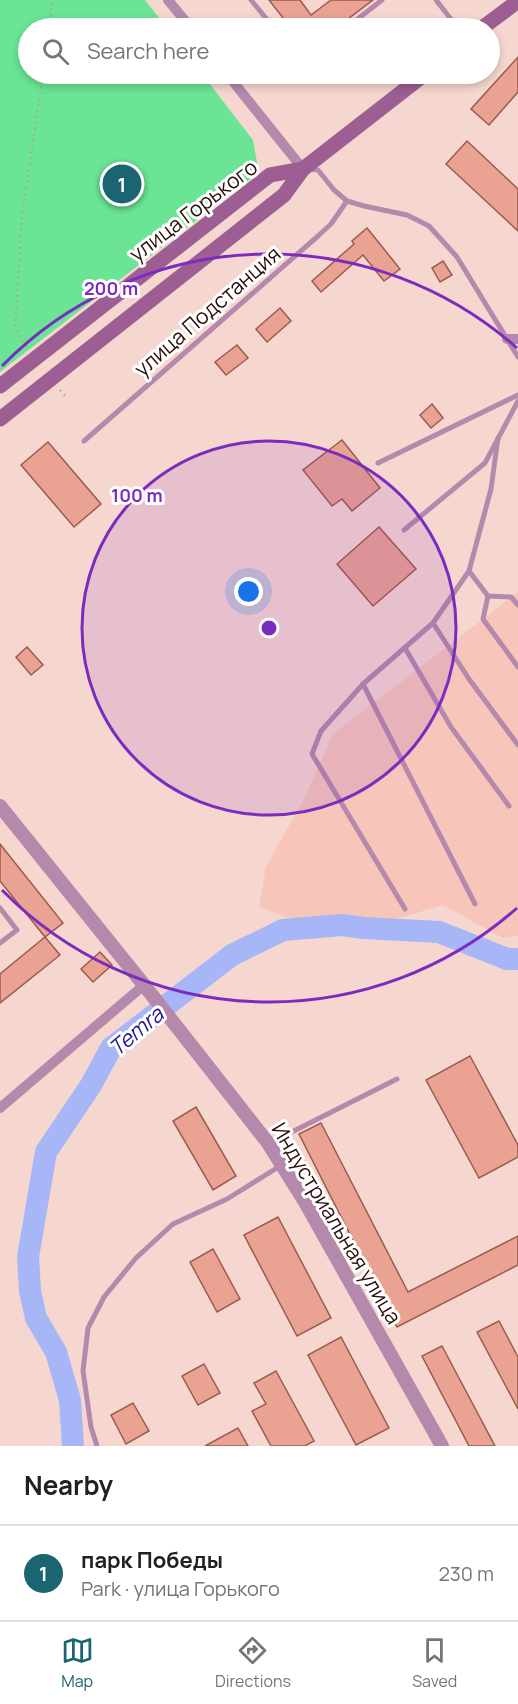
<!DOCTYPE html>
<html lang="en">
<head>
<meta charset="utf-8">
<style>
  :root { --surface:#fff; --page:#f6f6f6; --text:#202124; --muted:#757577; --line:#e0e0e0; --accent:#1b6472 }
  body { margin:0; font-family:Manrope,sans-serif; background:var(--page); color:var(--text) }
  .you { position:absolute; left:249px; top:592px; width:21px; height:21px; margin:-15px; border:4px solid #fff; border-radius:50%; background:#1a73e8; box-shadow:0 0 0 9px #1a73e833 }
  .badge { display:grid; place-items:center; width:39px; height:39px; border-radius:50%; background:var(--accent); color:#fff; font-size:20px; font-weight:700 }
  .pin { position:absolute; translate:-50% -50%; border:3px solid #fff; box-shadow:0 2px 6px #0006 }
  .list { margin:0; padding:0; list-style:none }
  h2 { display:flex; justify-content:space-between; align-items:center; height:78px; margin:0; padding:0 24px; font-size:26px }
  h2 small { font-size:20px; font-weight:400; color:var(--muted) }
  .list li { display:grid; grid-template-columns:39px 1fr auto; gap:18px; align-items:center; box-sizing:border-box; height:96px; padding:0 24px; border-top:2px solid var(--line) }
  .list b { display:block; font-size:22px; white-space:nowrap }
  .list p { margin:0; font-size:20px; white-space:nowrap; color:var(--muted) }
  .list em { font-size:20px; font-style:normal; color:var(--muted) }
  .icon { flex:none; width:33px; height:33px; fill:none; stroke:currentColor; stroke-width:2; stroke-linecap:round; stroke-linejoin:round }
  .map { position:relative; flex:none; width:518px; height:1446px; overflow:hidden }
  .search { position:absolute; background:var(--surface); box-shadow:0 3px 9px #0003; left:18px; right:18px; top:18px; height:66px; display:flex; align-items:center; gap:15px; box-sizing:border-box; padding:0 21px; border-radius:33px; color:var(--muted); font-size:22px }
  .sheet { height:174px; background:var(--surface) }
  nav { display:flex; justify-content:space-around; align-items:center; box-sizing:border-box; height:84px; border-top:2px solid var(--line); background:var(--surface); font-size:16px; color:var(--muted) }
  nav a { display:grid; justify-items:center; gap:3px }
  nav .on { color:var(--accent) }
  .map>svg:first-child { display:block }
  .built { fill:#f7c5ba }
  .green { fill:#6be496 }
  .lines { fill:none; stroke-linecap:round; stroke-linejoin:round }
  .river { stroke:#a6b6f7; stroke-width:22 }
  .building { fill:#eaa293; stroke:#9c5b4d; stroke-width:1.5 }
  .path { stroke:#b79a94; stroke-width:2; stroke-dasharray:1.5 4.5; stroke-linecap:butt }
  .service { stroke:#b489ac; stroke-width:5 }
  .minor { stroke:#b489ac; stroke-width:10 }
  .tertiary { stroke:#b489ac; stroke-width:14 }
  .secondary { stroke:#9d5f93; stroke-width:15 }
  .ring { fill:none; stroke:#7b2cbf; stroke-width:3 }
  .labels { text-anchor:middle; dominant-baseline:central; stroke-width:6; stroke-linejoin:round; paint-order:stroke }
  .street-label { font-size:21px; fill:#280f09; stroke:#fff }
  .water-label { font-size:22px; font-style:italic; fill:#221895; stroke:#fff }
  .centre { fill:#7b2cbf; stroke:#fff; stroke-width:3 }
  .ring-label { font-size:18px; text-anchor:middle; font-weight:bold; fill:#7b2cbf; stroke:#fff; stroke-width:6; stroke-linejoin:round; paint-order:stroke }
</style>
</head>
<body>
<div class="map">
<svg width="518" height="1446" viewBox="0 0 518 1446">
  <rect width="100%" height="100%" fill="#f5d7d0"/>
  <!-- built -->
  <polygon class="built" points="518,592 518,936 503,938 443,905 382,923 287,918 259,907 266,867 305,797 333,734"/>
  <!-- green -->
  <polygon class="green" points="0,0 145,0 167,28 28,28 28,74 202,74 253,140 258,168 249,180 0,372"/>
  <g class="lines">
    <!-- river -->
    <polyline class="river" points="73,1446 70,1400 56,1352 36,1318 30,1291 28,1257 46,1152 91,1085 111,1048 232,955 283,930 342,925 363,928 439,932 507,959 518,959"/>
  </g>
  <!-- building -->
  <g class="building">
    <polygon points="269,0 300,0 311,15 331,0 373,0 336,28 291,28"/>
    <polygon points="518,57 518,92 489,125 471,109"/>
    <polygon points="467,141 518,189 518,231 446,164"/>
    <polygon points="367,228 400,269 384,281 363,255 321,292 312,281 354,244 352,241"/>
    <polygon points="443,261 452,275 440,282 432,268"/>
    <polygon points="280,308 291,321 267,342 256,329"/>
    <polygon points="237,345 248,358 226,375 215,362"/>
    <polygon points="432,404 443,418 431,428 420,415"/>
    <polygon points="342,440 380,488 352,511 342,499 332,506 303,470"/>
    <polygon points="48,442 101,504 74,527 21,465"/>
    <polygon points="379,527 416,569 373,606 337,564"/>
    <polygon points="27,647 43,665 31,675 16,657"/>
    <polygon points="0,844 63,923 45,937 0,881"/>
    <polygon points="45,937 60,955 0,1003 0,974"/>
    <polygon points="100,952 112,965 93,982 81,969"/>
    <polygon points="470,1056 518,1145 518,1157 479,1178 426,1080"/>
    <polygon points="196,1107 236,1176 213,1190 173,1121"/>
    <polygon points="321,1123 408,1292 518,1236 518,1265 397,1327 299,1134"/>
    <polygon points="278,1217 331,1318 297,1336 244,1235"/>
    <polygon points="213,1249 240,1299 217,1312 190,1262"/>
    <polygon points="499,1321 518,1357 518,1409 477,1332"/>
    <polygon points="341,1337 389,1428 356,1445 308,1355"/>
    <polygon points="442,1346 495,1446 469,1446 422,1356"/>
    <polygon points="204,1364 220,1393 198,1405 182,1376"/>
    <polygon points="276,1371 314,1441 305,1446 271,1446 252,1411 266,1404 254,1383"/>
    <polygon points="133,1403 149,1431 126,1444 111,1415"/>
    <polygon points="238,1428 248,1446 205,1446"/>
  </g>
  <g class="lines">
    <!-- path -->
    <g class="path">
      <polyline points="49,28 53,0"/>
      <polyline points="27,347 15,327 22,216 43,74"/>
      <polyline points="60,390 65,396"/>
    </g>
    <!-- service -->
    <g class="service">
      <polyline points="251,0 274,28"/>
      <polyline points="436,0 458,28"/>
      <polyline points="346,28 382,0"/>
      <polyline points="308,169 318,170 334,190 347,201 364,206 407,215 429,226 457,257 518,357"/>
      <polyline points="84,441 318,236 331,224 347,201"/>
      <polyline points="378,463 518,395"/>
      <polyline points="404,530 485,463 518,401"/>
      <polyline points="469,571 488,596 511,597 518,605"/>
      <polyline points="488,596 483,619 518,667"/>
      <polyline points="433,623 469,679 518,745"/>
      <polyline points="405,648 451,727 509,806"/>
      <polyline points="363,684 475,904"/>
      <polyline points="0,908 17,930 0,943"/>
      <polyline points="405,909 312,754 321,731 363,684 433,623 469,571 491,489 498,438"/>
      <polyline points="270,1143 397,1079"/>
      <polyline points="97,1446 91,1427 83,1371 88,1328 104,1297 136,1258 173,1224 227,1199 280,1166"/>
    </g>
    <!-- minor -->
    <g class="minor">
      <polyline points="168,0 191,28"/>
      <polyline points="227,74 303,169"/>
      <polyline points="507,339 518,339"/>
      <polyline points="0,1108 144,985"/>
    </g>
    <!-- tertiary -->
    <polyline class="tertiary" points="0,806 144,985 268,1143 305,1202 442,1446"/>
    <!-- secondary -->
    <g class="secondary">
      <polyline points="482,28 518,1"/>
      <polyline points="0,386 270,175 303,169"/>
      <polyline points="0,419 284,195 303,169 425,74"/>
    </g>
  </g>
  <!-- distance rings -->
  <circle cx="269" cy="628" r="187" fill="#7b2cbf" fill-opacity=".12"/>
  <g class="ring">
    <circle cx="269" cy="628" r="187"/>
    <path d="M517 908A374 374 0 0 1 2 890M2 366A374 374 0 0 1 517 348"/>
  </g>
  <g class="labels">
    <!-- street labels -->
    <g class="street-label">
      <text transform="translate(193 210) rotate(-37)">улица Горького</text>
      <text transform="translate(207 311) rotate(-41)">улица Подстанция</text>
      <text transform="translate(337 1223) rotate(59)">Индустриальная улица</text>
    </g>
    <!-- water labels -->
    <g class="water-label">
      <text transform="translate(136 1031) rotate(-40)">Temra</text>
    </g>
  </g>
  <circle cx="269" cy="628" r="9" class="centre"/>
  <g class="ring-label">
    <text x="111" y="295">200 m</text>
    <text x="137" y="502">100 m</text>
  </g>
</svg>
<div class="you"></div>
<div class="pin badge" style="left:122px;top:184px">1</div>
<div class="search"><svg class="icon" aria-label="search" viewBox="0 0 24 24"><circle cx="10" cy="10" r="6"/><path d="M15 15l6 6"/></svg>Search here</div>
</div>
<section class="sheet">
<h2>Nearby<small></small></h2>
<ul class="list">
<li><span class="badge">1</span><div><b>парк Победы</b><p>Park · улица Горького</p></div><em>230 m</em></li>
</ul>
</section>
<nav>
<a class="on"><svg class="icon" aria-label="map" viewBox="0 0 24 24"><path d="M3 6l6-2 6 2 6-2v14l-6 2-6-2-6 2zM9 4v14M15 6v14"/></svg>Map</a>
<a><svg class="icon" aria-label="directions" viewBox="0 0 24 24"><path d="M12 3l9 9-9 9-9-9zM9 14v-3h6M13 9l2 2-2 2"/></svg>Directions</a>
<a><svg class="icon" aria-label="saved" viewBox="0 0 24 24"><path d="M7 4h10v16l-5-4-5 4z"/></svg>Saved</a>
</nav>
</body>
</html>
